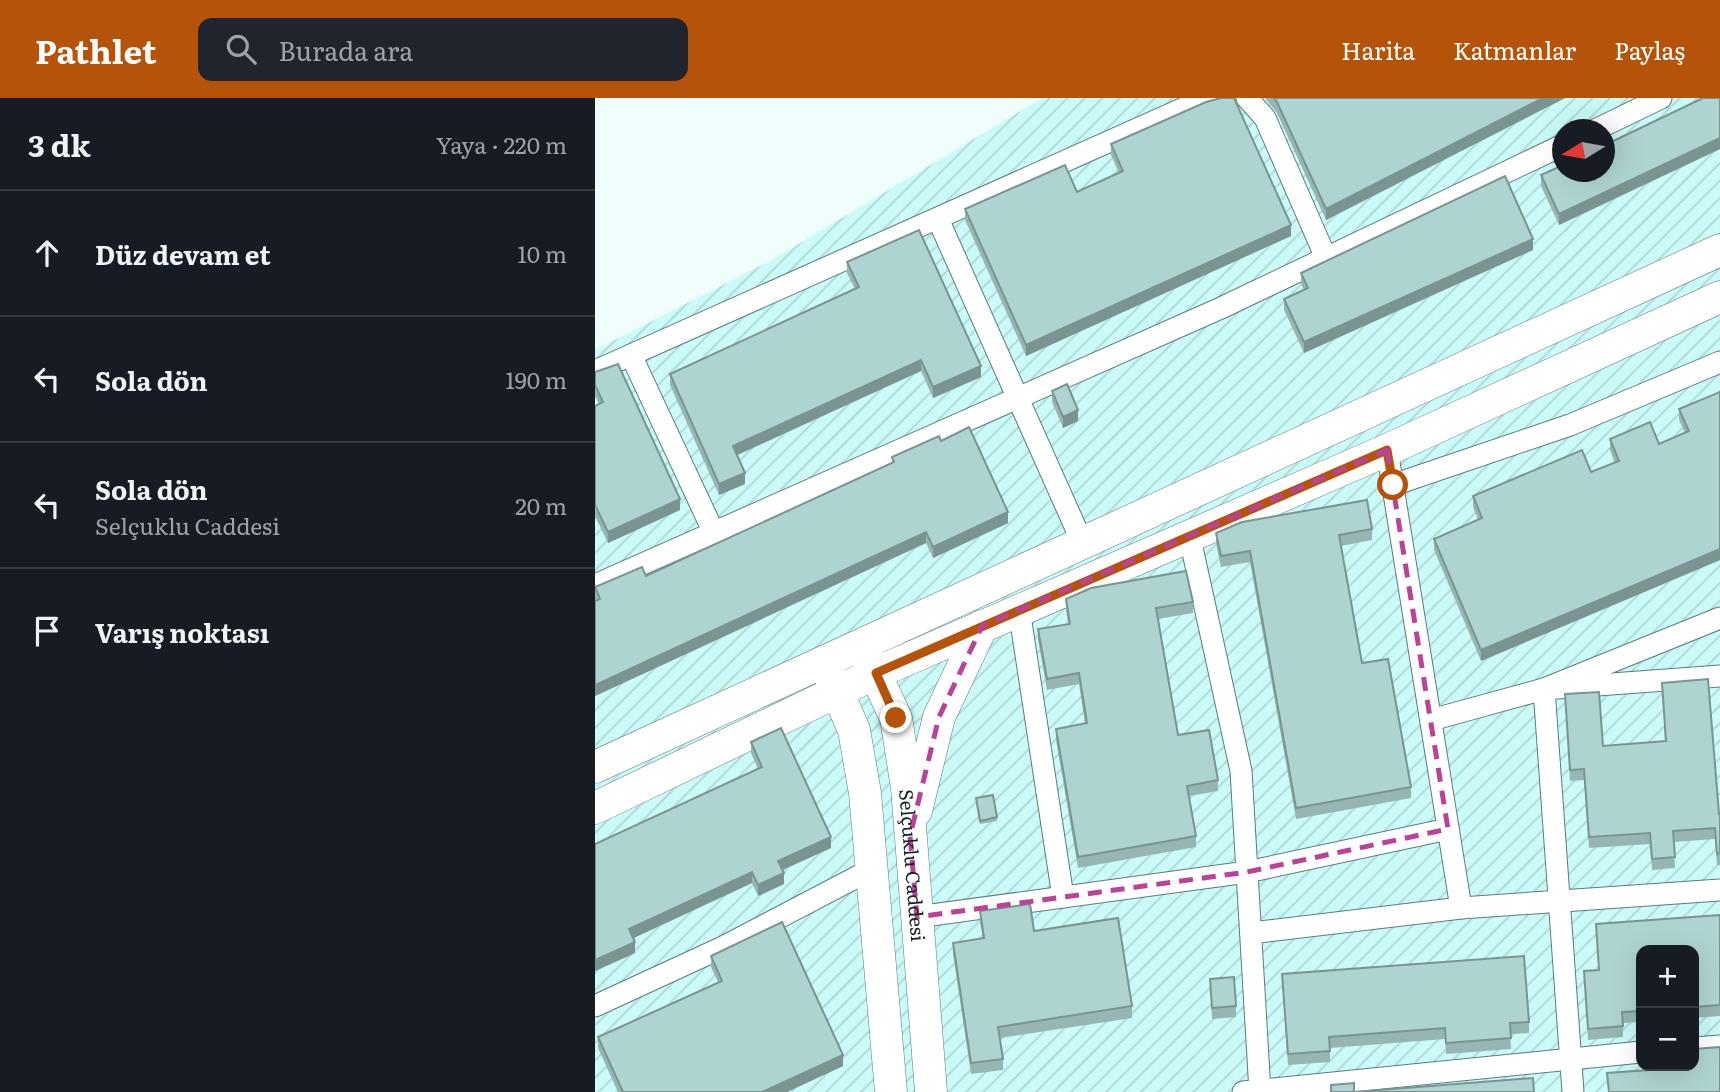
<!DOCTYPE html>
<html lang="tr">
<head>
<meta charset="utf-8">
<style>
  :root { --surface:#171b24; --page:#20242c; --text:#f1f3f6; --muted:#9ea1a6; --line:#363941; --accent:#b45309 }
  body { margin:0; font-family:Literata,serif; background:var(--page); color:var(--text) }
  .controls { position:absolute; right:21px; bottom:21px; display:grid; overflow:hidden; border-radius:14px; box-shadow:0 7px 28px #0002 }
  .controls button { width:63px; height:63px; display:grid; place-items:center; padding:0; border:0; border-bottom:2px solid var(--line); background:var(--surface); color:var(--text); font:35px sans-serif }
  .compass { position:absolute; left:957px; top:21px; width:63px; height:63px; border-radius:50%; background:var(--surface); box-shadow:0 7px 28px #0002; rotate:259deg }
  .stop { position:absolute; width:21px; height:21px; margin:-16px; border:5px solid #b45309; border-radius:50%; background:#fff }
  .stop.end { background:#b45309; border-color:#fff; box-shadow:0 2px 7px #0008 }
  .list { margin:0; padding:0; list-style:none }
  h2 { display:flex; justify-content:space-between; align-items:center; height:91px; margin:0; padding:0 28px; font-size:30px }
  h2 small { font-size:23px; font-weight:400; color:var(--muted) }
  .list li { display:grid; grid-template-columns:46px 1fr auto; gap:21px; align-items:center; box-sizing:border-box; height:126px; padding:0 28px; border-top:2px solid var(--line) }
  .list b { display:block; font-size:26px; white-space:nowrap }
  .list p { margin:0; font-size:23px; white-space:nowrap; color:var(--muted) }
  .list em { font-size:23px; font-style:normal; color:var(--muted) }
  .icon { flex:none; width:38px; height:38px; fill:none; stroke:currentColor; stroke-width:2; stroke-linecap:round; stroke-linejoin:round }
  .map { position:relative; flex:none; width:1125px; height:994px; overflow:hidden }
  header { display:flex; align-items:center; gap:42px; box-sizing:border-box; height:98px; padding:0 35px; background:var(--accent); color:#fff }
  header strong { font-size:33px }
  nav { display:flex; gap:38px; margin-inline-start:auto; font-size:24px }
  .search { width:490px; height:63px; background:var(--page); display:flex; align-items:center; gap:18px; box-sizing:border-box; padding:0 24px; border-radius:14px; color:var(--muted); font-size:26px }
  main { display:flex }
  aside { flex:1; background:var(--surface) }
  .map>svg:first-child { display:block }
  .industrial { fill:url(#industrial-furrows); fill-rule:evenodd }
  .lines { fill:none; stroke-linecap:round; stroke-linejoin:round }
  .street-casing { stroke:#597c7a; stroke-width:23 }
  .secondary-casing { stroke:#597c7a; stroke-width:33 }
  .street { stroke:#fff; stroke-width:21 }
  .secondary { stroke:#fff; stroke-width:32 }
  .wall { fill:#96b6b4 }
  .shaded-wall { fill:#7a9492 }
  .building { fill:#aed4d1; stroke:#7a9492; stroke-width:2 }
  .route { stroke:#b45309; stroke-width:9 }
  .marked { fill:none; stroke:#ba4398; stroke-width:5; stroke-dasharray:14 9; stroke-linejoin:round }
  .labels { text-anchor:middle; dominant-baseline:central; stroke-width:5; stroke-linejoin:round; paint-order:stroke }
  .street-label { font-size:19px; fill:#182625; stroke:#fff }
</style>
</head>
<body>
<header>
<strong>Pathlet</strong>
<div class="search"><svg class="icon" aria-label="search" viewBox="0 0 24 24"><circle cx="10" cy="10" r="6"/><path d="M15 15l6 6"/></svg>Burada ara</div>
<nav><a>Harita</a><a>Katmanlar</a><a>Paylaş</a></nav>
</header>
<main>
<aside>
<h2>3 dk<small>Yaya · 220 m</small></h2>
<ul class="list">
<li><svg class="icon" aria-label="ahead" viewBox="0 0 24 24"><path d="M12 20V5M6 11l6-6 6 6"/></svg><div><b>Düz devam et</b></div><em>10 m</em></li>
<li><svg class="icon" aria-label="left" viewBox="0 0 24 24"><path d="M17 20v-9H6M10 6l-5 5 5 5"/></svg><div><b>Sola dön</b></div><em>190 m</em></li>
<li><svg class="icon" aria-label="left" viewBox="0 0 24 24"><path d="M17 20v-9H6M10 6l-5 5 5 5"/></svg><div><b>Sola dön</b><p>Selçuklu Caddesi</p></div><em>20 m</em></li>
<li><svg class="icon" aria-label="arrive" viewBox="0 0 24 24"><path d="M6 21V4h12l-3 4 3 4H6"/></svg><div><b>Varış noktası</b></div></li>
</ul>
</aside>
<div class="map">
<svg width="1125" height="994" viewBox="0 0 1125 994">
  <defs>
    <pattern id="industrial-furrows" width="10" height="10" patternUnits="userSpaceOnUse" patternTransform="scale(1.75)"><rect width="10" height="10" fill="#cafbf8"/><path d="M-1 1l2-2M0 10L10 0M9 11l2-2" fill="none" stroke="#add7d4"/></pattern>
  </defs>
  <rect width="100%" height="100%" fill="#effefd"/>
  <!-- industrial -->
  <path class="industrial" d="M447,0h678v994h-1125v-742l175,-89zM968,32h42v42h-42zM1046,852h53v116h-53z"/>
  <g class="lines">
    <defs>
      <g id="street">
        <polyline points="652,0 670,20 731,160"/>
        <polyline points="1000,32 1066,0"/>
        <polyline points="343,121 487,444"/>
        <polyline points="36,257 119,435"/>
        <polyline points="0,273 607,2 620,0"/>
        <polyline points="792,352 866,810"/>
        <polyline points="798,387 975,327 1125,264"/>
        <polyline points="594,436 646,673 665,994"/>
        <polyline points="0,487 626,210 968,47"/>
        <polyline points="424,511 468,799"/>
        <polyline points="836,622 949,591 1125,520"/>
        <polyline points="322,819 652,774 853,731"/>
        <polyline points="656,835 866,810 1125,792"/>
        <polyline points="0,908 128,849 277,771"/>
        <polyline points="1099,950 1125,948"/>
        <polyline points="648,994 1046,954"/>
        <polyline points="978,994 949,591 1125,578"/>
      </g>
      <g id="secondary">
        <path id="s1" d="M271,556l30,64 11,70 24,304"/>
        <polyline points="234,575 259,632 270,695 296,994"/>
        <polyline points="0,669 1125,152"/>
        <polyline points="0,710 281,575 792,352 1125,199"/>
        <polyline points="321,713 344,619 387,528"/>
      </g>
    </defs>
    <!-- street casing -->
    <use href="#street" class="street-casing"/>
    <!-- secondary casing -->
    <use href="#secondary" class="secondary-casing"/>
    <!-- street -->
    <use href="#street" class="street"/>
    <!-- secondary -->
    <use href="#secondary" class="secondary"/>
  </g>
  <!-- wall -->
  <g class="wall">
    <polygon points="670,0 970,0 731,122 682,15"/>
    <polygon points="1125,0 1125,51 964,127 946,88 946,77"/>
    <polygon points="516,46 696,138 431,258 370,122 370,111 482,94 524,75 516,57"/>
    <polygon points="938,152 709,255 689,212 689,201 709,192 706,186 706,175"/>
    <polygon points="252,164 386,279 338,300 326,273 142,357 150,386 124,397 75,287 75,276 260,191 252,175"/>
    <polygon points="0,274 85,412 13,445 0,418 4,306 0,298"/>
    <polygon points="457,293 483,323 468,330 457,304"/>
    <polygon points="1125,294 1125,462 886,563 839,452 839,441 883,422 878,409 878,398 996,374 1020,365 1015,352 1015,341 1064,346 1090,335 1084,322 1084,311"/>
    <polygon points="346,343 413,425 338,460 331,445 0,598 0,489 51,478 297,365 297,359"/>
    <polygon points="777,431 777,442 746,448 767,565 816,689 816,700 701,721 655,464 626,469 621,446 621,435"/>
    <polygon points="471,501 598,504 598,515 563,521 583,637 623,682 623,693 594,698 601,738 601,749 483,770 461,642 461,631 490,626 484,586 452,592 443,542 443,531 473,526 471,512"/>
    <polygon points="1067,585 1124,716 1125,716 1125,767 1122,767 1120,741 1079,744 1080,770 1057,772 1055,746 994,750 989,682 975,683 970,596 1008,648 1070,643"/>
    <polygon points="156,644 236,750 187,772 189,786 163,798 157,785 39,840 40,855 0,873 163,671 156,655"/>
    <polygon points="381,700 402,719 402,723 385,726"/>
    <polygon points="385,813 537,908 537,920 405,940 408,961 408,972 376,976 358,856 358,845 388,841 385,824"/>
    <polygon points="1125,817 1125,918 1099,920 1099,852 1046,852 1046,924 1028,925 1028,939 993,942 989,873 1004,872 1001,826"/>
    <polygon points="116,858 248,968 192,994 23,994 3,950 3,939 123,884 116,869"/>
    <polygon points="687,876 934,924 934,935 915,936 916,951 851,956 850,941 735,950 735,964 693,967"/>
    <polygon points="615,881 641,908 641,919 617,921"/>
  </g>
  <!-- shaded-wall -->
  <g class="shaded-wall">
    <polygon points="948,0 970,0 731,122 731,111"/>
    <polygon points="1125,40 1125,51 964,127 964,116"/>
    <polygon points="696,127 696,138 431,258 431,247"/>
    <polygon points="938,141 938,152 709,255 709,244"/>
    <polygon points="326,262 326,273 138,359 138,348"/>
    <polygon points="386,268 386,279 338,300 338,289"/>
    <polygon points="483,312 483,323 468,330 468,319"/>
    <polygon points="150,375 150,386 124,397 124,386"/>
    <polygon points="85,401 85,412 13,445 13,434"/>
    <polygon points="413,414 413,425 338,460 338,449"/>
    <polygon points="331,434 331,445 0,598 0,587"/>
    <polygon points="1125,451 1125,462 886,563 886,552"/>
    <polygon points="236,739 236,750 183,774 183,763"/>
    <polygon points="157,774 157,785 34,842 34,831"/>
    <polygon points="189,775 189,786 163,798 163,787"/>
    <polygon points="40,844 40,855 0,873 0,862"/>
    <polygon points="248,957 248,968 192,994 167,994"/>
  </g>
  <!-- building -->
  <g class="building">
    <polygon points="626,0 639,0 696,127 431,247 370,111 470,67 482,94 528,73 516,46 611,4"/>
    <polygon points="679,0 948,0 731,111 682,4"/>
    <polygon points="1108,0 1125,0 1125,40 964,116 946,77 968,67 968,74 1010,74 1010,47"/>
    <polygon points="910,78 938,141 709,244 689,201 713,190 706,175"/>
    <polygon points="324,132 386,268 338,289 326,262 138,348 150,375 124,386 75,276 264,189 252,164"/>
    <polygon points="23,266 85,401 13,434 0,407 0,308 8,304 0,287 0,274"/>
    <polygon points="472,286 483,312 468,319 457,293"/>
    <polygon points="1125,294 1125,451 886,552 839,441 887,420 878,398 987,352 996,374 1024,363 1015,341 1055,324 1064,346 1094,333 1084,311"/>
    <polygon points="374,329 413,414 338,449 331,434 0,587 0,503 5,501 0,489 47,469 51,478 299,364 297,359 344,338 346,343"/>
    <polygon points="772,402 777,431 744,437 767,565 793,561 816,689 701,710 655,453 626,458 621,435 647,424"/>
    <polygon points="591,473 598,504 561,510 583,637 614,632 623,682 592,688 601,738 483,759 461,631 492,625 484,575 452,581 443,531 475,526 471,501 496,490"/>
    <polygon points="1113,581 1124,716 1125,716 1125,755 1122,756 1120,730 1078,733 1080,759 1057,761 1055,735 994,739 989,671 975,672 970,596 1004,594 1008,648 1071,643 1067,585"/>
    <polygon points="186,630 236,739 183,763 189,775 163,787 157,774 34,831 40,844 0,862 0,746 167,669 156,644"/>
    <polygon points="398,697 402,719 385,723 381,700"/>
    <polygon points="435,806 439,833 523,820 537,908 403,929 408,961 376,965 358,845 389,840 385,813"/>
    <polygon points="1125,817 1125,907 1099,909 1099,852 1046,852 1046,913 1027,914 1028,928 993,931 989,873 1004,872 1001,826"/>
    <polygon points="187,824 248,957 167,994 28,994 3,939 127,883 116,858"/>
    <polygon points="929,858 934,924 915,925 916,940 851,945 850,930 734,939 735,953 693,956 687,876"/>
    <polygon points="639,879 641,908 617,910 615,881"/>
    <polygon points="1125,949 1125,994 1014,994 1012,975 1096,969 1096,968 1099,968 1099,951"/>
    <polygon points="938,980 939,994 736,994 736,987 759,985 759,994"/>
  </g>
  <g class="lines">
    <!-- route -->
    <polyline class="route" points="301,620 281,575 792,352 798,387"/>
  </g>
  <!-- marked area -->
  <path class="marked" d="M792,352l61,379 -201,43 -330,45 -7,-81 29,-119 43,-91z"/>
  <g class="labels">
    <!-- street labels -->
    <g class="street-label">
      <text stroke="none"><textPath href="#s1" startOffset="219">Selçuklu Caddesi</textPath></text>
    </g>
  </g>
</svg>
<div class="controls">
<button>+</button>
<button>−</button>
</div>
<svg class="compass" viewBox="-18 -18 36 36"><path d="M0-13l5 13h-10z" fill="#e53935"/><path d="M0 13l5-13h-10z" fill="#9ea1a6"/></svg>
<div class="stop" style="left:798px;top:387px"></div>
<div class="stop end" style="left:301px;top:620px"></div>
</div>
</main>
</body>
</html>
